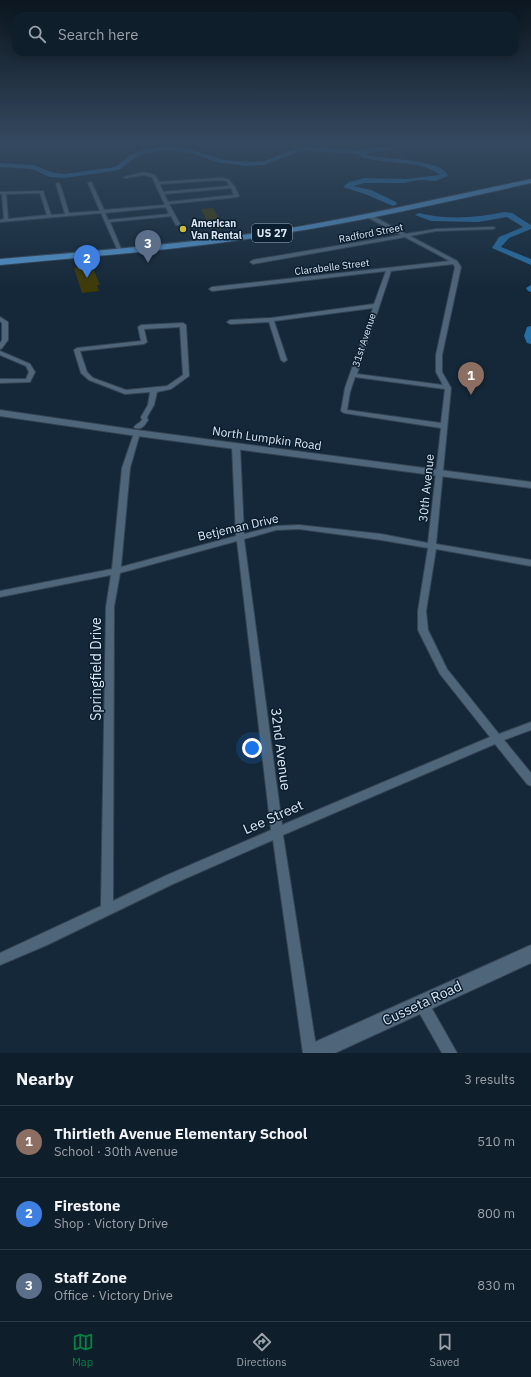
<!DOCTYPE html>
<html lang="en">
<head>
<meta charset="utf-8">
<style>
  :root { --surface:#0f1e2b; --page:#182733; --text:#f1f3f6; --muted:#9ba2a9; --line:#2f3c47; --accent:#0b8043 }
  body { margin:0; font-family:"IBM Plex Sans",sans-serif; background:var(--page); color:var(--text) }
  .you { position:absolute; left:252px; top:748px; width:14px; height:14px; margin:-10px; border:3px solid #fff; border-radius:50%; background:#1a73e8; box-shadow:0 0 0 6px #1a73e833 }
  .badge { display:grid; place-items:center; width:26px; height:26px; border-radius:50%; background:var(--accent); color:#fff; font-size:13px; font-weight:700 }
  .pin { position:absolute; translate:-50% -33px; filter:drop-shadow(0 1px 2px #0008) }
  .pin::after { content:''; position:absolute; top:21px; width:14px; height:12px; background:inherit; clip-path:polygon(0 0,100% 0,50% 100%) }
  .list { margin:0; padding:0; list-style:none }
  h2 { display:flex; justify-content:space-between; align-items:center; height:52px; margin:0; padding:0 16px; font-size:17px }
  h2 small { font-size:13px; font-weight:400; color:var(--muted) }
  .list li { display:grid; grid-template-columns:26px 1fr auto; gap:12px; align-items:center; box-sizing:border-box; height:72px; padding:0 16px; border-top:1px solid var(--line) }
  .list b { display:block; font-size:15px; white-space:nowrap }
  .list p { margin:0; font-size:13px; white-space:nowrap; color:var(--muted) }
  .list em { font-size:13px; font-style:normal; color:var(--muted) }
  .icon { flex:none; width:22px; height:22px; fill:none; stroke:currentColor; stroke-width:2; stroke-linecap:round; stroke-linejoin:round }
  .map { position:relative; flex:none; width:531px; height:1053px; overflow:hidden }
  .search { position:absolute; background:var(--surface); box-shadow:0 2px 10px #0003; left:12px; right:12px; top:12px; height:44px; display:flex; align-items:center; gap:10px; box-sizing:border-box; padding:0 14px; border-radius:12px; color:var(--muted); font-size:15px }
  .sheet { height:268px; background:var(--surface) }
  nav { display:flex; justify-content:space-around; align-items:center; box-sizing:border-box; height:56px; border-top:1px solid var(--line); background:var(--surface); font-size:11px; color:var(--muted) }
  nav a { display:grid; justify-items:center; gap:2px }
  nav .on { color:var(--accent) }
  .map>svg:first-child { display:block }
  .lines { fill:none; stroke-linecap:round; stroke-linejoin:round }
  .river { fill:#256fa8; fill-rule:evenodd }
  .building { fill:#403b06 }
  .street-casing { stroke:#354453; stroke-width:2 }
  .secondary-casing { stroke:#354453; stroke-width:2 }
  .highway-casing { stroke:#354453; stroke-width:2 }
  .street { fill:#4f667a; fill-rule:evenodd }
  .secondary { fill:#4f667a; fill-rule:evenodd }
  .highway { fill:#5093cb; fill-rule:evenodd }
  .poi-dot { fill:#c8bb3b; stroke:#0a1e2f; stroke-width:1.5 }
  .labels { text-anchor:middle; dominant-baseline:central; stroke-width:3; stroke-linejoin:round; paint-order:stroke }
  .far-poi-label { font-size:10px; font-weight:bold; fill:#dce8f4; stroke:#0a1e2f; text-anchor:start }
  .far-street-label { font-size:10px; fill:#dce8f4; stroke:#0a1e2f }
  .shield { fill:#0a1e2f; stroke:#9dabb9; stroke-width:1 }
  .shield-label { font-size:11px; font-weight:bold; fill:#dce8f4 }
  .street-label { font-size:12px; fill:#dce8f4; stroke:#0a1e2f }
  .near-street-label { font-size:14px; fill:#dce8f4; stroke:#0a1e2f }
</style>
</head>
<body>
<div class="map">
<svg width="531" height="1053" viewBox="0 0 531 1053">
  <rect width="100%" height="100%" fill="#142839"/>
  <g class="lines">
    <!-- river -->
    <g class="river">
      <path d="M403,143h11l-24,7 -26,4c17,6 79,4 84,22l-13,5 -16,-1 -15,3h-39l-12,3 18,4 25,12 1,2 -4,2 -28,-12 -22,-7 6,-5 16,-4 41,1 34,-4c-22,-17 -55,-9 -80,-19l-1,-2 -53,-3 -11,2 -31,12 -19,1 -29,-4 -24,-9 -30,-3 -18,4 -9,4 -16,12 -54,8 -15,-1 -18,-8 -32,-2v-4l33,2 21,8 11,1 50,-7 15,-12 10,-4 22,-4h21l41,13 27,2 14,-1 26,-11 15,-3 54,3z"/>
      <path d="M504,212l8,1 19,12v4l-22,9 -8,9 30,12v6l-39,-17 7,-11 24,-10 -16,-10 -29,5 -47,-1 -16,-6 4,-2c28,7 57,5 85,-1z"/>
      <polygon points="531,285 531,292 528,291 526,288"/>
      <polygon points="531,326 531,344 527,343 524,336 527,327"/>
    </g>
  </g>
  <!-- building -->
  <g class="building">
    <polygon points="213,208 219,219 217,219 222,229 211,229 201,209"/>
    <polygon points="92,266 100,285 97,285 99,291 82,293 74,268"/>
  </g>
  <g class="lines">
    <defs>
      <g id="street">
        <path d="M144,172l11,3 4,7 61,-4 8,1 7,8 4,9 -2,1 -68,7 11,20 -2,1h-2l-5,-9 -61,6 12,29 -2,1 -2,-1 -17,-38 -101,9v-2l4,-1 -2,-25h-2v-2l43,-1 8,24 14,-1 -9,-30 2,-1 2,1 9,29 31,-2 -12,-28 2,-1 2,1 12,27 61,-5 -13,-28 -8,-2 -18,3 -2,-1zM220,180l7,1 2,5 -66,6 -3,-8zM231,188l3,7 -66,7 -4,-8zM40,193l7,22 -39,4 -2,-25zM166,207l3,7 -61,6 -3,-7z"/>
        <path d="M367,215h4l35,19 30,-5 57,-2 2,1 -2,1 -57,2 -26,5 47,25 4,6 -19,88v17l9,16 -15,156 95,16v6l-95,-17 -10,62 2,19 19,39 52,65 32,-12v8l-27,10 27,33v13l-4,-2 -32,-40 -212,91 34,218h-14l-30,-213 -100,44 -126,61 -47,20v-12l101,-47 5,-299 5,-32 -111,22v-6l112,-22 10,-101 12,-35 3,-2 3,2 -10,35 -9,99 115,-31 -4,-90 4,-2 4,2 4,88 32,-8 23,-1 82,9 47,9 13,-115 -97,-15 -3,-2 4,-23 28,-80 -99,13 13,39 -3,2 -3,-2 -12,-38 -39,2 -3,-2 3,-2 41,-2 103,-14 12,-33 -174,20 -3,-2 3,-2 238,-26 -45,-24 -152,27 -3,-2 3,-2 148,-25 -34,-18zM453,264l2,3 -19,88v17l7,13 -86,-11 34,-103zM355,377l90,12 -4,34 -94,-13 3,-18zM299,529l82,11 47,8 -10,63v19l22,44 50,63 -208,88 -38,-286 32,-9zM237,541l34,289 -106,46 -52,25 1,-294 6,-34z"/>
        <polygon points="0,317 8,322 8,340 2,348 0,349 0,343 2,340 2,323 0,321"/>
        <path d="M183,323l3,2 3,51 -18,13 -14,3 -3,13 -7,12 1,3c-3,5 -6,10 -13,8l-1,-1c2,-3 5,-3 8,-7l-1,-3 7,-12 2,-13 -25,2 -36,-14 -8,-7 -7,-23 3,-2 64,-7 -3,-14 3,-2zM180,327l3,48 -16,11 -41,4 -33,-12 -6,-6 -7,-21 64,-7 3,-2 -3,-13z"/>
        <polygon points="0,351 30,364 35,372 30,382 0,383 0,379 26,379 29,372 26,366 0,355"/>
        <polygon points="422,998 427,1000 457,1053 442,1053 415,1005 417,1000"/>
      </g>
      <g id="secondary">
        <polygon points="0,410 137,430 531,482 531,488 137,436 0,416"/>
        <polygon points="531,945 531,963 335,1053 303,1053 306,1046"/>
      </g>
      <path id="highway" d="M531,179v4c-82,18 -163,37 -246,50 -94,16 -190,23 -285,32v-6c95,-8 191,-16 285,-30 83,-14 164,-33 246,-50z"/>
    </defs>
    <!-- street casing -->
    <use href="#street" class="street-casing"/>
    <!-- secondary casing -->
    <use href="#secondary" class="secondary-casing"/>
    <!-- highway casing -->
    <use href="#highway" class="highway-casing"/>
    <!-- street -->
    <use href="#street" class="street"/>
    <!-- secondary -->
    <use href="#secondary" class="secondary"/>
    <!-- highway -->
    <use href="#highway" class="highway"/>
  </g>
  <!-- sky -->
  <linearGradient id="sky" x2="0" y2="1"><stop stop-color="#0b161f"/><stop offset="0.49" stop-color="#34485f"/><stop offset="1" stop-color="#34485f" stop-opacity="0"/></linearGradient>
  <rect width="531" height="291" fill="url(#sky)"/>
  <!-- markers -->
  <circle class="poi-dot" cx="183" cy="229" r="4"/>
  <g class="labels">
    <!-- far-poi labels -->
    <g class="far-poi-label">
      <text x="191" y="223">American<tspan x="191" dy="12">Van Rental</tspan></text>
    </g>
    <!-- far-street labels -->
    <g class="far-street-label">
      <text transform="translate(371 233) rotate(-11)">Radford Street</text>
      <text transform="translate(332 267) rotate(-7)">Clarabelle Street</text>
      <text transform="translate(364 340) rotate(-72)">31st Avenue</text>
    </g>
    <!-- shield labels -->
    <rect class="shield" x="252" y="224" width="40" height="18" rx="3"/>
    <g class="shield-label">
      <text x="272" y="233">US 27</text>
    </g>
    <!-- street labels -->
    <g class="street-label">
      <text transform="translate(267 438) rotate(8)">North Lumpkin Road</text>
      <text transform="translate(426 488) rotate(-84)">30th Avenue</text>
      <text transform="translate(238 527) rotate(-13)">Betjeman Drive</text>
    </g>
    <!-- near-street labels -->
    <g class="near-street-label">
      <text transform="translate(96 669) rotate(-90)">Springfield Drive</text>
      <text transform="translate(281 749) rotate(83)">32nd Avenue</text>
      <text transform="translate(273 817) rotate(-24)">Lee Street</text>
      <text transform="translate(422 1003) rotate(-25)">Cusseta Road</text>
    </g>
  </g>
</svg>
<div class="you"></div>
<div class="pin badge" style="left:471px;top:395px;background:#8d6e63">1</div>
<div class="pin badge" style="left:87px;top:278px;background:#3f7fe0">2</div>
<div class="pin badge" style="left:148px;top:263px;background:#5c6f8a">3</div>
<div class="search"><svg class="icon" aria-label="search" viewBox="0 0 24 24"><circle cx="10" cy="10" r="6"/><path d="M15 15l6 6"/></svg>Search here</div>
</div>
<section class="sheet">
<h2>Nearby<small>3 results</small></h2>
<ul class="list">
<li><span class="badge" style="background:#8d6e63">1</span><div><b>Thirtieth Avenue Elementary School</b><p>School · 30th Avenue</p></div><em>510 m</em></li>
<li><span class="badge" style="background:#3f7fe0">2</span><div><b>Firestone</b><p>Shop · Victory Drive</p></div><em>800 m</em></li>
<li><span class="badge" style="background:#5c6f8a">3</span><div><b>Staff Zone</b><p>Office · Victory Drive</p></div><em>830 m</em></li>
</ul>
</section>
<nav>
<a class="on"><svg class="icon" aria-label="map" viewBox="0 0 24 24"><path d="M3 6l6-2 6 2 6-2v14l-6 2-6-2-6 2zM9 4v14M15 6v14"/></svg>Map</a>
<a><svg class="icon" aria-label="directions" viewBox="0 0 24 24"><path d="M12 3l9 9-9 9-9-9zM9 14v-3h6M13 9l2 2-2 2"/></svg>Directions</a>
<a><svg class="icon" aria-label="saved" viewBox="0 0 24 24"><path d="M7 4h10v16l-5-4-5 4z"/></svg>Saved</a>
</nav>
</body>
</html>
